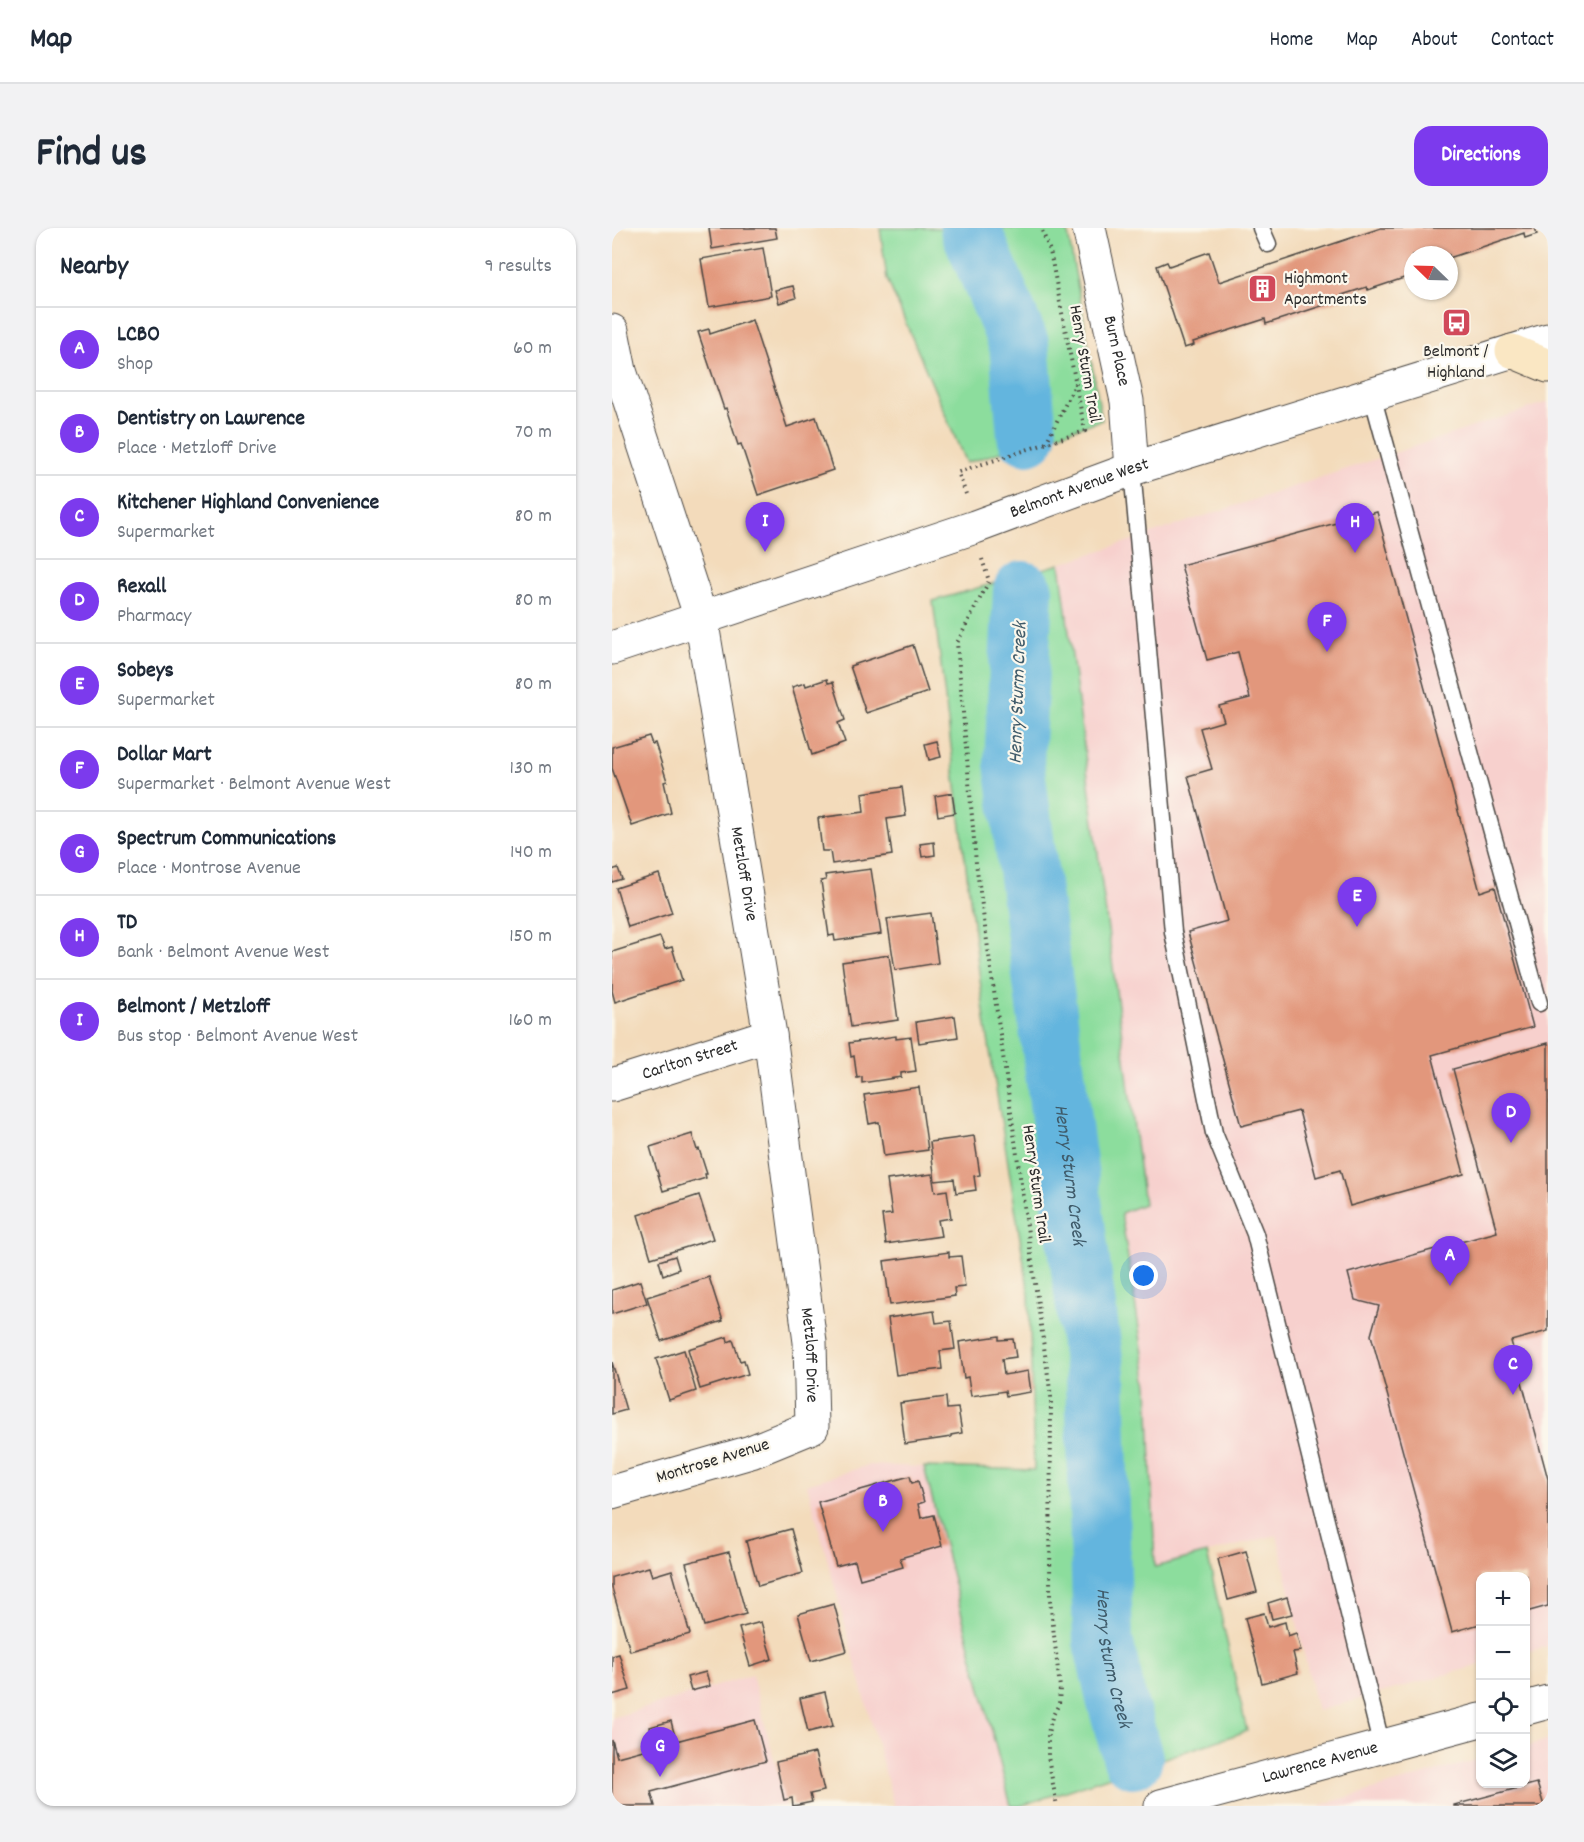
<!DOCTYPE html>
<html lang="en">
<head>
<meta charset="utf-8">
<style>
  :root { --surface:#fff; --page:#f2f2f3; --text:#1f2937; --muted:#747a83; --line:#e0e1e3; --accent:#7c3aed }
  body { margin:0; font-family:Dekko,sans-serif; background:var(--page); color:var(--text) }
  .controls { position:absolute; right:18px; bottom:18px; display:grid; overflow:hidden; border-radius:12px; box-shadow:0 2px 4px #0004 }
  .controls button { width:54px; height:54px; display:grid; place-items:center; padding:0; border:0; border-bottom:2px solid var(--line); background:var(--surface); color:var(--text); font:30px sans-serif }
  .compass { position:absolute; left:792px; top:18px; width:54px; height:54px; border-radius:50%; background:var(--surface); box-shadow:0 2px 4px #0004; rotate:293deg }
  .you { position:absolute; left:532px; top:1048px; width:21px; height:21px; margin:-15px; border:4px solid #fff; border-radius:50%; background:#1a73e8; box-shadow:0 0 0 9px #1a73e833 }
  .badge { display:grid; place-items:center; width:39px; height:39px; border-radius:50%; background:var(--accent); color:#fff; font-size:20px; font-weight:700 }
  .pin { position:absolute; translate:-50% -50px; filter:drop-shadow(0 2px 3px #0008) }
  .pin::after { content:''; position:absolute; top:32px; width:21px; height:18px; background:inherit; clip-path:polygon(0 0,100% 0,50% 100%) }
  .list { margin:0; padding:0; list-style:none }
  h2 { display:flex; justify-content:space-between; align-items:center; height:78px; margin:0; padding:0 24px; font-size:26px }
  h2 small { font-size:20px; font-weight:400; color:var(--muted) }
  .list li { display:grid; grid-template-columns:39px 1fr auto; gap:18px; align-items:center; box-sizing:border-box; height:84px; padding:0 24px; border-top:2px solid var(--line) }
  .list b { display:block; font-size:22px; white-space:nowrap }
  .list p { margin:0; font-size:20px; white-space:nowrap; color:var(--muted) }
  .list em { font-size:20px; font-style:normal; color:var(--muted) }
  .icon { flex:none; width:33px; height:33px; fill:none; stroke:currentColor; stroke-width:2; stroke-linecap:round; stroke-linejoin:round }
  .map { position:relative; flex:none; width:936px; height:1578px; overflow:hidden; border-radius:18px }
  header { display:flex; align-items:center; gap:36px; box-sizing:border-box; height:84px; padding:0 30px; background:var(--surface); border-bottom:2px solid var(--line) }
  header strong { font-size:28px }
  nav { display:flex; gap:33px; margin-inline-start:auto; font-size:21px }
  .intro { display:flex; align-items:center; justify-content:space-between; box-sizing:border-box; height:144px; padding:0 36px }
  h1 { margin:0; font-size:42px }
  .button { padding:15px 27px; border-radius:18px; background:var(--accent); color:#fff; font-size:21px; font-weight:700 }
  main { display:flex; gap:36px; padding:0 36px }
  aside { flex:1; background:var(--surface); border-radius:18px; box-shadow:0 2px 4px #0004 }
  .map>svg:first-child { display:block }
  .built { fill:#f7d0cd }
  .green { fill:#8cdd9d; stroke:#5c8464; stroke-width:1.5 }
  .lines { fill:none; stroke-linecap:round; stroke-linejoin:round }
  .river { stroke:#63b5de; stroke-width:60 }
  .building { fill:#e2977b }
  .service-casing { stroke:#494541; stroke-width:19 }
  .minor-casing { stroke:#494541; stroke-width:35 }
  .tertiary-casing { stroke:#494541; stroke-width:35 }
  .secondary-casing { stroke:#494541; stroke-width:35 }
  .path { stroke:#494541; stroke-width:4; stroke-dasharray:1.5 4.5; stroke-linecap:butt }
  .service { stroke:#fff; stroke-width:16 }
  .minor { stroke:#fff; stroke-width:33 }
  .tertiary { stroke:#fff; stroke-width:33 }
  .secondary { stroke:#fae7c3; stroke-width:33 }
  .labels { text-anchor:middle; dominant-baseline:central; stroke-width:4.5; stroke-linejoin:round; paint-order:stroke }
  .poi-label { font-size:18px; fill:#2b2b2b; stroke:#fbf7ec; text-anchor:start }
  .street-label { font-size:18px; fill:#2b2b2b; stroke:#fbf7ec }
  .water-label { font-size:20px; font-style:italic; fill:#3f5b6a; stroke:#fbf7ec }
</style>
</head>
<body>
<header>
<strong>Map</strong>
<nav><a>Home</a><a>Map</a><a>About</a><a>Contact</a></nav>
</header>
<div class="intro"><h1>Find us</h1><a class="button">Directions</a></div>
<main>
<aside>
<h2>Nearby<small>9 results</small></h2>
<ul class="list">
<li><span class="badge">A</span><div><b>LCBO</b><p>Shop</p></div><em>60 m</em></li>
<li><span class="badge">B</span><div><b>Dentistry on Lawrence</b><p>Place · Metzloff Drive</p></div><em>70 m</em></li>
<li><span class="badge">C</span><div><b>Kitchener Highland Convenience</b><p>Supermarket</p></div><em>80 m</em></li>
<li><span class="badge">D</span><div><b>Rexall</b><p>Pharmacy</p></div><em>80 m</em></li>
<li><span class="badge">E</span><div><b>Sobeys</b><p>Supermarket</p></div><em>80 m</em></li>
<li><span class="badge">F</span><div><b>Dollar Mart</b><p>Supermarket · Belmont Avenue West</p></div><em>130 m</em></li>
<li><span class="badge">G</span><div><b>Spectrum Communications</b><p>Place · Montrose Avenue</p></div><em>140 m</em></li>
<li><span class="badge">H</span><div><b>TD</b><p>Bank · Belmont Avenue West</p></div><em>150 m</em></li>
<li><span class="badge">I</span><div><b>Belmont / Metzloff</b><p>Bus stop · Belmont Avenue West</p></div><em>160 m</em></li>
</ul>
</aside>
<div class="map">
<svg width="936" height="1578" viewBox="0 0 936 1578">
  <rect width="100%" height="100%" fill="#fbf7ec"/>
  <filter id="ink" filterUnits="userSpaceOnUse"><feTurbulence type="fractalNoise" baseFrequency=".0167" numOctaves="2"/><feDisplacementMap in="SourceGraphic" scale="12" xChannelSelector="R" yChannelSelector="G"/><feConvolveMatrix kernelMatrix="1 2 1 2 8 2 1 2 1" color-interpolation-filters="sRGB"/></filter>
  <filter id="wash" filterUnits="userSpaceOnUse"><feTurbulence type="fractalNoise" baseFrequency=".008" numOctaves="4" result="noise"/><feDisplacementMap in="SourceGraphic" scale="24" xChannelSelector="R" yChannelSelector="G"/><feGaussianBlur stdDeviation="1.35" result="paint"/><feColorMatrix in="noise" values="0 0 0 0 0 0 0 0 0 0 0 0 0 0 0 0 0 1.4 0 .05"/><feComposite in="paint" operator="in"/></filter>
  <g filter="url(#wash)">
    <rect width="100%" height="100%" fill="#f3dbbb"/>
    <!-- built -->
    <g class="built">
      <polygon points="936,174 936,1418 914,1424 914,1348 868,1348 868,1437 705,1483 665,1307 543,1339 536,1158 509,984 532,976 448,336"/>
      <polygon points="257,1237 312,1239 399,1578 282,1578 195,1256"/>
      <polygon points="140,1447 174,1578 0,1578 0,1490"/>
      <polygon points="936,1512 936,1578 705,1578 868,1531 868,1556 914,1556 914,1518"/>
    </g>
    <!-- green -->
    <g class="green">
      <polygon points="268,0 455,0 490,192 354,235 275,51"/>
      <polygon points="448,336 532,976 509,985 536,1158 543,1339 595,1325 635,1503 408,1578 399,1578 312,1239 422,1242 417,1066 373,792 321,373"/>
    </g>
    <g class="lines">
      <!-- river -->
      <g class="river">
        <polyline points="358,0 407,116 415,207"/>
        <path id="s1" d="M411,363l-9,172 81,612 8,266 13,57 17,60"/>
      </g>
    </g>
    <g id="blocks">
      <!-- building -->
      <g class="building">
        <polygon points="97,0 163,0 165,10 100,21"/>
        <polygon points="769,0 923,0 925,6 913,10 912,5 837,30 837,27 801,27 801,47 756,62 755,59 730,67 731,71 654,96 653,91 581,114 582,117 572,120 545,38 555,34 557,38 597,24 607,54"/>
        <polygon points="151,20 159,68 97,79 89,31"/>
        <polygon points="181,58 184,70 167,75 163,62"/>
        <polygon points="140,92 175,199 204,189 221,242 146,267 129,216 126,217 114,180 112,181 86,104 97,101 98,106"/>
        <polygon points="765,284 868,664 883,659 921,799 820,827 852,946 738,978 728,942 704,949 687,883 629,898 576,704 615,693 576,548 600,541 588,500 612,493 607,478 638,470 626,424 595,432 569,337"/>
        <polygon points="301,417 316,464 254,485 238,438"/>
        <polygon points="215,451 216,455 221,454 233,492 226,495 233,515 200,527 180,459 193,455 194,458"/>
        <polygon points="37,508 40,516 43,515 55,553 52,554 59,585 20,598 0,540 0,519"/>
        <polygon points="325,513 329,529 317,532 313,516"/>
        <polygon points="290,559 294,588 275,591 280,627 220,636 218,623 210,623 206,590 252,584 250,565"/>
        <polygon points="340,565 343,585 326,588 323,568"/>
        <polygon points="322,614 323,627 310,629 308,616"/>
        <polygon points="6,640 10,651 0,654 0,642"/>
        <polygon points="259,641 269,706 223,713 222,707 217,708 209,653 214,652 213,647"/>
        <polygon points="47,646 60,685 16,699 4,660"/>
        <polygon points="319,685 326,735 283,742 275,691"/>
        <polygon points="48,709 53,721 60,719 70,752 3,774 0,763 0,724"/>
        <polygon points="277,727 286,792 239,799 230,734"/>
        <polygon points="343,788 346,809 307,815 304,794"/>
        <polygon points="284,808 284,811 299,809 304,843 289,845 289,849 250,855 250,849 245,850 242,828 239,829 237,815"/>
        <polygon points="936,815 936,1103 899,1113 936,1251 936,1378 914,1384 914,1348 868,1348 868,1396 840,1404 759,1107 767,1078 743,1072 736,1045 885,1004 841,841"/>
        <polygon points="307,859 316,922 272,928 267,894 257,896 252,867"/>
        <polygon points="80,906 85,922 87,921 95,946 93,946 94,950 51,963 38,919"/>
        <polygon points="362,908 368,947 362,948 364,962 344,965 342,951 323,953 318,914"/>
        <polygon points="320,946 323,964 335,962 339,990 326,992 329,1008 274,1016 270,987 280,986 275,952"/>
        <polygon points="87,967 101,1011 39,1030 26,987"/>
        <polygon points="337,1024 337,1029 349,1028 353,1059 342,1060 343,1068 278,1077 272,1033"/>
        <polygon points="63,1028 67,1041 51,1047 47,1033"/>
        <polygon points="97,1049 111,1093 49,1113 35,1069"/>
        <polygon points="28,1053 35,1075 0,1086 0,1062"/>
        <polygon points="322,1083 324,1095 339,1093 343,1121 328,1123 330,1141 284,1147 276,1090"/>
        <polygon points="387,1108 387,1112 401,1111 404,1129 390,1131 392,1147 416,1143 419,1164 394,1168 393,1163 359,1168 356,1149 352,1150 347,1114"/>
        <polygon points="115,1109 116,1114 121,1112 128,1133 132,1132 136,1146 88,1161 76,1121"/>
        <polygon points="72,1122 84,1163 57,1172 44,1131"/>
        <polygon points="0,1134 14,1182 0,1186"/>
        <polygon points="334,1169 335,1181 346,1180 350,1205 339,1207 339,1209 293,1216 288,1175"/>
        <polygon points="298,1248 300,1255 306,1253 312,1274 306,1276 309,1290 322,1287 330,1318 288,1330 291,1339 248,1351 243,1333 224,1338 206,1274"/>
        <polygon points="179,1301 191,1345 146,1358 134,1313"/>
        <polygon points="634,1323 645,1364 616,1372 606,1331"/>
        <polygon points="117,1324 134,1386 92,1398 74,1335"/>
        <polygon points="37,1339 40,1348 60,1342 78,1406 18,1423 0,1360 0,1349"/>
        <polygon points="675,1369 680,1386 660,1391 656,1375"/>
        <polygon points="222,1376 235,1423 199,1433 186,1386"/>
        <polygon points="652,1385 656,1399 673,1394 676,1408 684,1405 689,1423 681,1424 686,1445 650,1455 633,1390"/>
        <polygon points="149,1394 160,1431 138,1438 127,1400"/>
        <polygon points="7,1426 18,1462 0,1467 0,1428"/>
        <polygon points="94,1444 98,1458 79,1463 75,1449"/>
        <polygon points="213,1464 221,1498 196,1504 188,1470"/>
        <polygon points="143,1492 154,1533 39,1564 43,1578 0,1578 0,1512 5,1529 43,1519 38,1499 59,1493 64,1513"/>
        <polygon points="203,1525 212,1563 198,1566 200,1574 181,1578 180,1570 172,1572 164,1534"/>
        <polygon points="925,1555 932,1578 842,1578 842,1577"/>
      </g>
    </g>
  </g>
  <g filter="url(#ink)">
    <use href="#blocks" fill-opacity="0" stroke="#494541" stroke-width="1.5"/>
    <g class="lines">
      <defs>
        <g id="service">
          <polyline points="649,0 656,16"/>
          <polyline points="760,167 927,775"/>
          <polyline points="520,241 561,704 602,905 643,1006 770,1519"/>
        </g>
        <g id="minor">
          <path id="s2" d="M477,0l38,173 5,68"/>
          <path id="s3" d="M0,103l8,40 81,247 69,417 40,307 2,85 -61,25 -139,40"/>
          <path id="s4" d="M0,857l158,-50"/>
          <polyline points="914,1480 936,1474"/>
          <path id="s5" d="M549,1578l319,-86"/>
        </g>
        <g id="tertiary">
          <path id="s6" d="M0,420l363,-121 157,-58 416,-129"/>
        </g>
        <polyline id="secondary" points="900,123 936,138"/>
      </defs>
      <!-- service casing -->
      <use href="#service" class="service-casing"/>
      <!-- minor casing -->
      <use href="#minor" class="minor-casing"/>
      <!-- tertiary casing -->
      <use href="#tertiary" class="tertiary-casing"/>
      <!-- secondary casing -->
      <use href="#secondary" class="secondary-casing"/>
      <!-- path -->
      <g class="path">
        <polyline points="434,215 464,155"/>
        <polyline points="354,266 346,244 473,203 438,23 429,0"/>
        <polyline points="370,331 377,353 345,415 364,635 439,1169 438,1372 448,1460 447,1476 440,1489 436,1505 436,1529 445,1578"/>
      </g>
      <!-- service -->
      <use href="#service" class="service"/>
      <!-- minor -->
      <use href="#minor" class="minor"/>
      <!-- tertiary -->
      <use href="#tertiary" class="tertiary"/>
      <!-- secondary -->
      <use href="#secondary" class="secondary"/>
    </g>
  </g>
  <!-- icons -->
  <defs>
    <symbol id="building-square" viewBox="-11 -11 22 22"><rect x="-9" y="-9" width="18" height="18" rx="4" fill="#d1495b" stroke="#fbf7ec"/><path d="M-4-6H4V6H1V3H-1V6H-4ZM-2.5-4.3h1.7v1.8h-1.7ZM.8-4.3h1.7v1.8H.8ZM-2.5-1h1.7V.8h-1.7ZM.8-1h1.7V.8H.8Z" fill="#fff"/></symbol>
    <symbol id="bus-square" viewBox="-11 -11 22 22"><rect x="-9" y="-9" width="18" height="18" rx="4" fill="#d1495b" stroke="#fbf7ec"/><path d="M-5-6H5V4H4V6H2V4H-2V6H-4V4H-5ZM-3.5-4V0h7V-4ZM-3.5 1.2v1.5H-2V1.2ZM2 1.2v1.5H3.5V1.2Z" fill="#fff"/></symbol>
  </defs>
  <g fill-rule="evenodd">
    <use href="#building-square" x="634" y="44" width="33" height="33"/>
    <use href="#bus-square" x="828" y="78" width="33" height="33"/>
  </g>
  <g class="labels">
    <!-- poi labels -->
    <g class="poi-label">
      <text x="672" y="51">Highmont<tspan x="672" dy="21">Apartments</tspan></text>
      <text x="844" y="124" text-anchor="middle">Belmont /<tspan x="844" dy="21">Highland</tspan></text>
    </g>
    <!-- street labels -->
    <g class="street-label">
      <text stroke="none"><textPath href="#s2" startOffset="126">Burn Place</textPath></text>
      <text transform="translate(472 136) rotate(80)">Henry Sturm Trail</text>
      <text stroke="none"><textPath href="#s6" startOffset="494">Belmont Avenue West</textPath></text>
      <text stroke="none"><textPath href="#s3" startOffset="560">Metzloff Drive</textPath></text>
      <text stroke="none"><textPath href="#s4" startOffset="82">Carlton Street</textPath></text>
      <text transform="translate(423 956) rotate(82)">Henry Sturm Trail</text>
      <text stroke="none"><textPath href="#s3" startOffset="1046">Metzloff Drive</textPath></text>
      <text transform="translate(101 1234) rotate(-17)">Montrose Avenue</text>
      <text stroke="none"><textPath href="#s5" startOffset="165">Lawrence Avenue</textPath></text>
    </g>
    <!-- water labels -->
    <g class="water-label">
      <text transform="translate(407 465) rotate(-88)">Henry Sturm Creek</text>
      <text stroke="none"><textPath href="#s1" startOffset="588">Henry Sturm Creek</textPath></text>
      <text stroke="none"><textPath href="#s1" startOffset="1074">Henry Sturm Creek</textPath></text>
    </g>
  </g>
</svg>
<div class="controls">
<button>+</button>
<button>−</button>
<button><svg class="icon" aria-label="locate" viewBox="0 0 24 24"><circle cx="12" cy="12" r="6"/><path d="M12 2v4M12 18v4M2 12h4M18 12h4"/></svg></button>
<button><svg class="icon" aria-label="layers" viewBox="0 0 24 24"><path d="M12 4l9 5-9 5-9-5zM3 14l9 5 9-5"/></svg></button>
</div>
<svg class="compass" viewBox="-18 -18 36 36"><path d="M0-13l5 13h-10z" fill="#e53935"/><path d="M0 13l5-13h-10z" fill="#747a83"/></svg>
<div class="you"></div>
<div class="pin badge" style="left:838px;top:1058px">A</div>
<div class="pin badge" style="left:271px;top:1304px">B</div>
<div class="pin badge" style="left:901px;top:1167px">C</div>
<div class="pin badge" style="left:899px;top:915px">D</div>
<div class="pin badge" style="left:745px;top:699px">E</div>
<div class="pin badge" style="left:715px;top:424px">F</div>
<div class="pin badge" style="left:48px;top:1549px">G</div>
<div class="pin badge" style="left:743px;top:325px">H</div>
<div class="pin badge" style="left:153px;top:324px">I</div>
</div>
</main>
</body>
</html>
